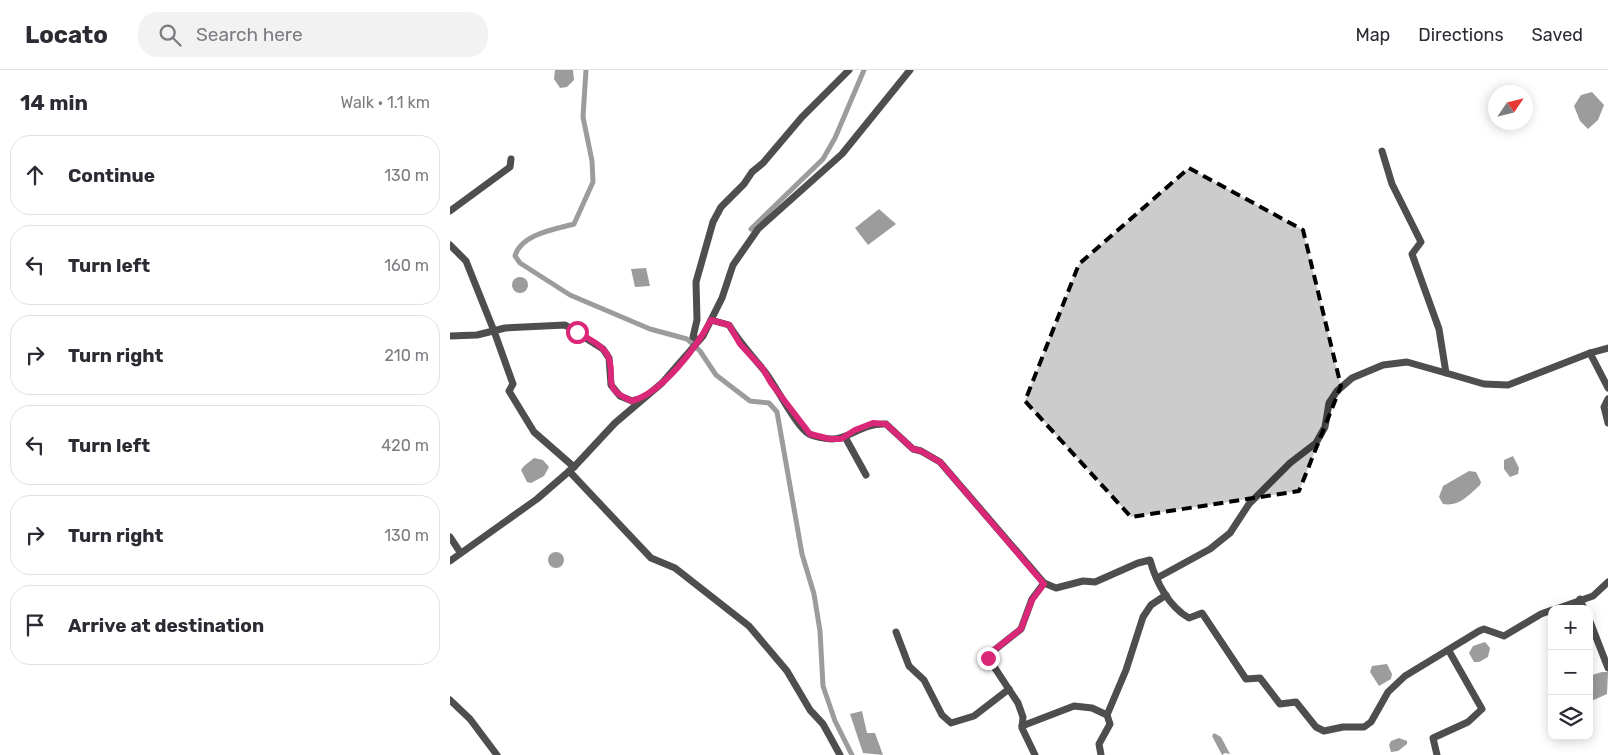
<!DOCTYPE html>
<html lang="en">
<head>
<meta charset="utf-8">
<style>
  :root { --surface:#fff; --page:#f2f2f3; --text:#2b2b33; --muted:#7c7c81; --line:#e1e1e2 }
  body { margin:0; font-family:Rubik,sans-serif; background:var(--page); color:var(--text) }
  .controls { position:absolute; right:15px; bottom:15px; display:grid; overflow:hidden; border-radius:10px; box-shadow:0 2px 12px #0003 }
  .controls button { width:45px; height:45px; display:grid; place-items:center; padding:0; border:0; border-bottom:1px solid var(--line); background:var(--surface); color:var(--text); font:25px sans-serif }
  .compass { position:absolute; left:1038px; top:15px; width:45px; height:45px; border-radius:50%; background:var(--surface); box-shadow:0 2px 12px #0003; rotate:55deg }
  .stop { position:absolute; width:15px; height:15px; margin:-11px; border:4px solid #db2777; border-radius:50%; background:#fff }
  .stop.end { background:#db2777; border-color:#fff; box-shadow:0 1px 5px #0008 }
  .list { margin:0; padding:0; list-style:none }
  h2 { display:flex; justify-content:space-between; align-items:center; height:65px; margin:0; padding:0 20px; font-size:21px }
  h2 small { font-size:16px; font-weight:400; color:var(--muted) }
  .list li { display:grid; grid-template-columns:32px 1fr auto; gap:15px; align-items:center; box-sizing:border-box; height:80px; margin:0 10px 10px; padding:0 10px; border:1px solid var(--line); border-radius:20px }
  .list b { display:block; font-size:19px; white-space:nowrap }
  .list em { font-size:16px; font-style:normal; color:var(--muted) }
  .icon { flex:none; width:28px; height:28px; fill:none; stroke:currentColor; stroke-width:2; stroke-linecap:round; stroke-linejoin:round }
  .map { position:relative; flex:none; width:1158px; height:685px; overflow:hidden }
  header { display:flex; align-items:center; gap:30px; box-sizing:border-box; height:70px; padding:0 25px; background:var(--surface); border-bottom:1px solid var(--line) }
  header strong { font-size:24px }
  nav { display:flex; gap:28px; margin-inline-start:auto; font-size:18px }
  .search { width:350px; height:45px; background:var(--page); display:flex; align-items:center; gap:12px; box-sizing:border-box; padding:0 18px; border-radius:20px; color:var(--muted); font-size:19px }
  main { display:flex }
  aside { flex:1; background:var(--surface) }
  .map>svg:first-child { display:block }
  .water { fill:#9c9c9c }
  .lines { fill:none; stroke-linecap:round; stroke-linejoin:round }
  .canal { stroke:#9c9c9c; stroke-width:5 }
  .minor { stroke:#4e4e4e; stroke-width:7 }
  .route { stroke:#db2777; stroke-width:6 }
  .marked { fill:#000; fill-opacity:0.2; stroke:#000; stroke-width:4; stroke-dasharray:10 6; stroke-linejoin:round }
</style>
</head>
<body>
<header>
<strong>Locato</strong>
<div class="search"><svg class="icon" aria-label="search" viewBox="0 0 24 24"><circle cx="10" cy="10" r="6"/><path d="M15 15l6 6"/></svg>Search here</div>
<nav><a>Map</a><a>Directions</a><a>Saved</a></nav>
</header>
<main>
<aside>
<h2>14 min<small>Walk · 1.1 km</small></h2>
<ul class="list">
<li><svg class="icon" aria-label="ahead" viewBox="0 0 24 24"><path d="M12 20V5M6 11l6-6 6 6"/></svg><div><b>Continue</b></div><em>130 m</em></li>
<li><svg class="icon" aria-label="left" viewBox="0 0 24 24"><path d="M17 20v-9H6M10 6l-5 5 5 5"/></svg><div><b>Turn left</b></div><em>160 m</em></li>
<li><svg class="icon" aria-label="right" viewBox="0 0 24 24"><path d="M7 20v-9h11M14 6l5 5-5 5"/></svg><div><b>Turn right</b></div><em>210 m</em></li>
<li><svg class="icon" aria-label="left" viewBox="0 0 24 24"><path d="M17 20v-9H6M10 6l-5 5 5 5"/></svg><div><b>Turn left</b></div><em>420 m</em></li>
<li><svg class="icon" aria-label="right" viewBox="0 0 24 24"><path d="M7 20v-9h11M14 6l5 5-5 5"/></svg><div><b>Turn right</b></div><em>130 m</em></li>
<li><svg class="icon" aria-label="arrive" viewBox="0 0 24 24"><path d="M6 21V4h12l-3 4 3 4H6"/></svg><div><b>Arrive at destination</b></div></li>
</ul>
</aside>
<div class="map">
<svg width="1158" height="685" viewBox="0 0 1158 685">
  <rect width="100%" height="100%" fill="#fff"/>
  <!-- water -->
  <g class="water">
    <polygon points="105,0 123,0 124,10 117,17 110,18 104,9"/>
    <polygon points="1142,22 1154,35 1148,50 1138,59 1130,51 1124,36 1131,25"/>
    <polygon points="429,139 446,154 418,175 405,158"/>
    <polygon points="196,198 200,216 185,217 181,199"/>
    <circle cx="70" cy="215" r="8"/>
    <polygon points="1063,386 1069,398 1068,404 1060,407 1054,399 1054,390"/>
    <polygon points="84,388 93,390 99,397 94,406 81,413 77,412 71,400 74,396"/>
    <path d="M1019,401l7,1 5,10 -1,3c-11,10 -21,22 -37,19l-4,-7 4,-11z"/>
    <circle cx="106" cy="490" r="8"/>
    <polygon points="1035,572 1040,578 1038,587 1029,592 1024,592 1019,583 1023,576"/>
    <polygon points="937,594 942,604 941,609 929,616 920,602 922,596"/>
    <polygon points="1152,602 1158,602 1157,624 1139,632 1139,606"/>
    <polygon points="412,641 417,663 425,663 433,685 413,683 400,644"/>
    <polygon points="764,663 771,667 780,684 775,683 772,685 762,666"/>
    <polygon points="949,668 957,671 957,674 948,681 941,682 939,675 941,671"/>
  </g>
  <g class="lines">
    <!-- canal -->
    <g class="canal">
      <path d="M136,0l-3,47 9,44 1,21 -19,42c-18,5 -53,10 -59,32l5,7 50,32 80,34 37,10 13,12 16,24 34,26 19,2 8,9 25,142 12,40 6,37 3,55 12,35 17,34"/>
      <polyline points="301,159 373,89 385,68 414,0"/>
    </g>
    <!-- minor -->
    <g class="minor">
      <polyline points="932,81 942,114 971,172 962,184 989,259 996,303 1034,314 1058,315 1140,283 1158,278"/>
      <polyline points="0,141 60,97 61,89"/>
      <polyline points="0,175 16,191 44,261 63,314 59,321 84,362 124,397"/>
      <path d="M261,250l18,5c11,18 20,27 33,43 12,13 33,58 47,66 6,3 17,5 23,5 18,0 29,-16 54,-15l27,25 8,2 19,11 104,121 -12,16 -11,30 -34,27 31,47 5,14 -1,11 13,27"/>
      <polyline points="0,266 27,265 55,258 115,255 153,279 159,288 161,315 170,326 182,331 190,329"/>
      <polyline points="248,270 243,267 247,250 246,212 263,152 271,137 294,114 302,102 313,93 352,47 399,0"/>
      <polyline points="1140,283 1158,318"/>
      <polyline points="1158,329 1154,337 1158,353"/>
      <polyline points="395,367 416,405"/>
      <polyline points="119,401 201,488 225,498 299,556 337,601 360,640 373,654 390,685"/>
      <polyline points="0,467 10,482"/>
      <polyline points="0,491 87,429 124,397 165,353 212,313 253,266 272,228 283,195 308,159 392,84 460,0"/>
      <polyline points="707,508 760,479 780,463 799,434 840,393 866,373 875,357 879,333 887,321 902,308 933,295 957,292 996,303"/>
      <path d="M594,513l12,5 27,-7 12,1 43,-19 12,-3c6,22 19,47 39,58l13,-5 44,66 14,-1 20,26 16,-2 20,25 8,4 19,-4h21l7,-5 17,-30 17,-16 74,-45 5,-2 20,7 37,-22 11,-4"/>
      <polyline points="1130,529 1134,539"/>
      <polyline points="1106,539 1143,526 1158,512"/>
      <polyline points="1139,549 1158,598"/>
      <polyline points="446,562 459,596 474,610 492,645 501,653 524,646 559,619"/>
      <polyline points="0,630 20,649 47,685"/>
      <polyline points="572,656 624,636 642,638 657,645"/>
      <polyline points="651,685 649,674 660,654 657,645 676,600 693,547 701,535 716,525"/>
      <polyline points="987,685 983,668 1018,652 1032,639 999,581"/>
    </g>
  </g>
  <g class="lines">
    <!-- route -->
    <path class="route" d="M127,262c10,6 26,13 31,24 9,22 -9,31 24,45 31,-9 64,-53 79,-81l18,5 11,19 23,25 8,14 39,51 20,5h11l14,-9 18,-7 13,1 27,25 8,2 19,11 104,122 -12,16 -11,29 -32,25 -1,4"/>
  </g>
  <!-- marked area -->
  <path class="marked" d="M739,98l114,62 38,156 -42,105 -168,26 -106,-116 54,-137z"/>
</svg>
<div class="controls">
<button>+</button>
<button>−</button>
<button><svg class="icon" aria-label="layers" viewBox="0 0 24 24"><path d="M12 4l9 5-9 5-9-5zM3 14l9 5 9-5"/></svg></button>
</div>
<svg class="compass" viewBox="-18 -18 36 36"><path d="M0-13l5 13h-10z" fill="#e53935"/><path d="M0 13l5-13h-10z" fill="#7c7c81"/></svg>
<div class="stop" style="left:127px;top:262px"></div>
<div class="stop end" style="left:538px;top:588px"></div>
</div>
</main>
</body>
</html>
